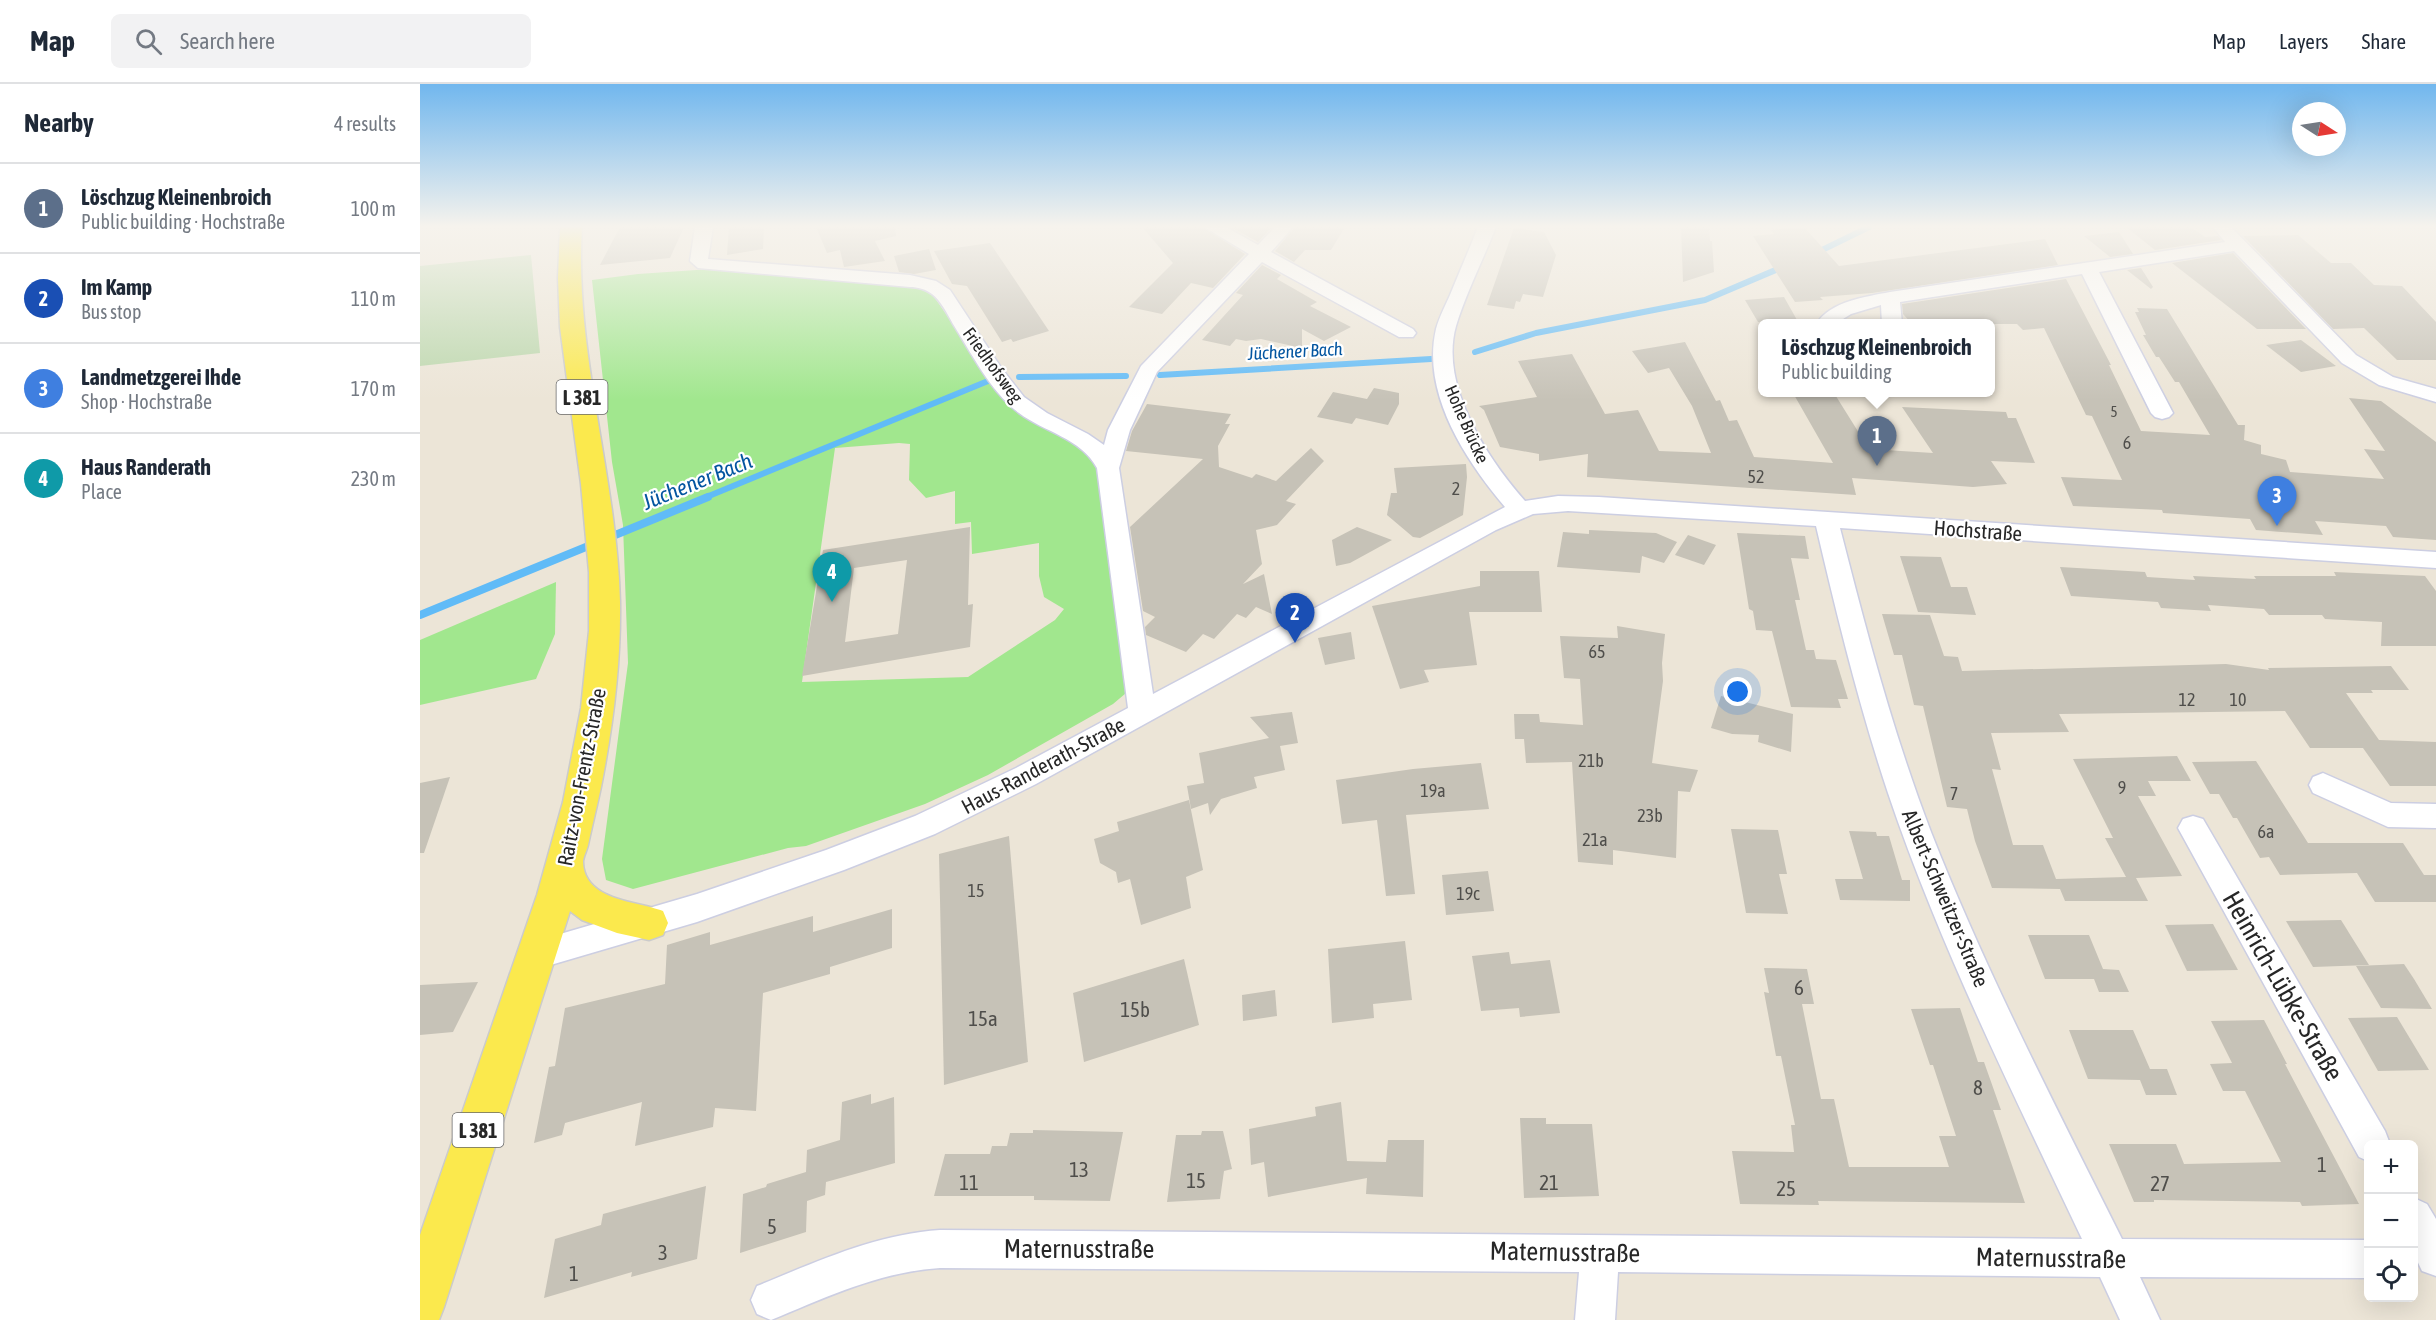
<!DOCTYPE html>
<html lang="en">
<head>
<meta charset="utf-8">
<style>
  :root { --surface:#fff; --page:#f2f2f3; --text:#1f2937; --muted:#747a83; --line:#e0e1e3; --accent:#2563eb }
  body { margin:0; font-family:"Asap Condensed",sans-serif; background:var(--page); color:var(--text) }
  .controls { position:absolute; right:18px; bottom:18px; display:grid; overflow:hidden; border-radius:9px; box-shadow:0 6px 24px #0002 }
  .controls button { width:54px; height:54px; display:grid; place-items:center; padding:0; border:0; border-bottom:2px solid var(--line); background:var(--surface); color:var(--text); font:30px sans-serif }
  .compass { position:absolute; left:1872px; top:18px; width:54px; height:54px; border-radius:50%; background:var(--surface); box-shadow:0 6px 24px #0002; rotate:102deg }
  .you { position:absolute; left:1318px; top:608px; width:21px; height:21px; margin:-15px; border:4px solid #fff; border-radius:50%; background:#1a73e8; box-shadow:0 0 0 9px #1a73e833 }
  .badge { display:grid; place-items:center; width:39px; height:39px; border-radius:50%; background:var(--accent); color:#fff; font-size:20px; font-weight:700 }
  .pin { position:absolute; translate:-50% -50px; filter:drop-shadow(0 2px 3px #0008) }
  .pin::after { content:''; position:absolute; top:32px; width:21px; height:18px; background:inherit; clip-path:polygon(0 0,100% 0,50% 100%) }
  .popup { position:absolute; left:1338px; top:235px; width:237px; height:78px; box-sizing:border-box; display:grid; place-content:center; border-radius:9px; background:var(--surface); filter:drop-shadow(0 2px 4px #0005); font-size:20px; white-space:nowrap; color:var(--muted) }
  .popup b { font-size:22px; color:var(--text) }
  .popup::after { content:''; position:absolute; left:50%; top:100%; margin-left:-12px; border:12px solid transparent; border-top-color:var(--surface) }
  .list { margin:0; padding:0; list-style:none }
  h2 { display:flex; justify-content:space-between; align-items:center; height:78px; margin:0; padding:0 24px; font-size:26px }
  h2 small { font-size:20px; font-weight:400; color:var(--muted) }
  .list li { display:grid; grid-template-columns:39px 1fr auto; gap:18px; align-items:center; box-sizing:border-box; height:90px; padding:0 24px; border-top:2px solid var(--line) }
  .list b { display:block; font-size:22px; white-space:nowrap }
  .list p { margin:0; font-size:20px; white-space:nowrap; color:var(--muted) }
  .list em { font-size:20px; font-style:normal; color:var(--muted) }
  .icon { flex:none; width:33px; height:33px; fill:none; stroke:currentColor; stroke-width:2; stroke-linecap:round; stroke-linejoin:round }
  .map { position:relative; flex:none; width:2016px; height:1236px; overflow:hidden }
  header { display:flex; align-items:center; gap:36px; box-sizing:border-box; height:84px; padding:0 30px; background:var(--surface); border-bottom:2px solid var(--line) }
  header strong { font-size:28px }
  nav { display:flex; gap:33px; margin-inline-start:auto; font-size:21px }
  .search { width:420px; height:54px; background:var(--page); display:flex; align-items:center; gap:15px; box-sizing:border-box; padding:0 21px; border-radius:9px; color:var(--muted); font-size:22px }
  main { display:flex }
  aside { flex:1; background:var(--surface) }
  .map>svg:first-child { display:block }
  .green { fill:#a1e78e; fill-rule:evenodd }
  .cemetery { fill:#bcd7ad }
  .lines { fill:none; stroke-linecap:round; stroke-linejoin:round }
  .stream-far1 { stroke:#60bbf7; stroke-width:6 }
  .stream { stroke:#60bbf7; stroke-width:8 }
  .building { fill:#c6c2b7; fill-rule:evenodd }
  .minor-casing { stroke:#cccee2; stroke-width:3 }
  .major-casing { stroke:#cbcbcb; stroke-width:3 }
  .minor { fill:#fff; fill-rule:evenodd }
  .major { fill:#fbe94d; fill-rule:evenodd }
  .labels { text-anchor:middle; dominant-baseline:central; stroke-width:4.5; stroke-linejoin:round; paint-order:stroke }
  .far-number-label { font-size:15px; fill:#4f4e4b }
  .far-water-label { font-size:18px; font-style:italic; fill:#0355a0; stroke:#fff }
  .far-street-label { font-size:18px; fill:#272727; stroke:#fff }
  .number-label { font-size:18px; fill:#4f4e4b }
  .shield { fill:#fff; stroke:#686868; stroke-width:1.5 }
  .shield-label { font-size:20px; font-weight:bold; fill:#272727 }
  .street-label { font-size:21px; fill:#272727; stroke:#fff }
  .near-number-label { font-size:21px; fill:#4f4e4b }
  .water-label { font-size:22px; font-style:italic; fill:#0355a0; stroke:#fff }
  .near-street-label { font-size:26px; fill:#272727; stroke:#fff }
</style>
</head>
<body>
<header>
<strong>Map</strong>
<div class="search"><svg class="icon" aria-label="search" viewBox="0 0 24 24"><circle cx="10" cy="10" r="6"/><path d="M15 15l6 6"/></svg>Search here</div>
<nav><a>Map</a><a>Layers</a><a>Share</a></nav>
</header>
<main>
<aside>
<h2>Nearby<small>4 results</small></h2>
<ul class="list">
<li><span class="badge" style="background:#5c6f8a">1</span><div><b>Löschzug Kleinenbroich</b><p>Public building · Hochstraße</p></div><em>100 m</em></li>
<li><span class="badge" style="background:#1a4fb4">2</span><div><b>Im Kamp</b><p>Bus stop</p></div><em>110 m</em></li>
<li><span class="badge" style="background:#3f7fe0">3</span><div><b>Landmetzgerei Ihde</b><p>Shop · Hochstraße</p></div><em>170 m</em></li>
<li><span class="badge" style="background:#0f9aa8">4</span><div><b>Haus Randerath</b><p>Place</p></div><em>230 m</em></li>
</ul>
</aside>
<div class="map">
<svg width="2016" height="1236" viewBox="0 0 2016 1236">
  <rect width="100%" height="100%" fill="#ece5d7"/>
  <!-- green -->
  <g class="green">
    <path d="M291,185l193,18 16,2 13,6 68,99 22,23 71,38 8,19 30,214 -19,16 -125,71 -63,29 -119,42 -18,2 -155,41 -27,-9 -4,-21 26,-196 -5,-138 -11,-63 -20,-182 46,-6zM479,359l11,1 -1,36 17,18 29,-7v33l16,-2 1,32 67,-11v33l5,21 20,12 -9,11 -87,57 -166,5 33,-234z"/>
    <polygon points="136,498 135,550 116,595 0,621 0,556"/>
  </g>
  <!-- cemetery -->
  <polygon class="cemetery" points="111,171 120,269 0,282 0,182"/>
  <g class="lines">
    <!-- stream-far1 -->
    <g class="stream-far1">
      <polyline points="1394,170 1449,143"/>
      <polyline points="1055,268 1116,249 1285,216 1365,182"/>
      <polyline points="740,291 1011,275"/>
      <polyline points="599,293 706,292"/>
      <polyline points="284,414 568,297"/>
    </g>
    <!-- stream -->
    <polyline class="stream" points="0,531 288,413"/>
  </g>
  <!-- building -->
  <g class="building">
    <polygon points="200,143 264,143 250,174 180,181"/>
    <polygon points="309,143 344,143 343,165 307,171"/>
    <polygon points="396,143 475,143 476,152 455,157 465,177 424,183 420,166 407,169"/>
    <polygon points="722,143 782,143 825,170 793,204 771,199 742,230 709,223 753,179"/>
    <polygon points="811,143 852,143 838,158"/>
    <polygon points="875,143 925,143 911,166 885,166 874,178 855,167"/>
    <polygon points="1261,143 1289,143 1290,157 1292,157 1294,188 1263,198"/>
    <polygon points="1384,143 1419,182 1625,155 1638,181 1452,209 1400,213 1403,216 1375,218 1333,152 1354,150 1351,146"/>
    <polygon points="1706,143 1771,143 1785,153 1798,152 1801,156 1735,166"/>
    <polygon points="1094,144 1124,148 1136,171 1123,213 1103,210 1100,218 1096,217 1094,225 1067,221"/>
    <polygon points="1699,148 1713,170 1690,173 1664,152"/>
    <polygon points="1878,151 1911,179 1931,179 1954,201 1982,202 2016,238 2016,276 1977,276 1944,244 1913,245 1823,152"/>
    <polygon points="570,159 595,196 629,247 593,258 591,255 582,258 547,202 532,200 514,167"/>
    <polygon points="509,165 516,186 494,190 479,188 474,172"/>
    <polygon points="1813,169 1886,245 1837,245 1752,179"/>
    <polygon points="842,181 861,191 857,195 897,218 890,222 931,243 904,257 882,245 882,264 841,255 826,257 816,255 810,262 782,256 823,211 816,209"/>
    <polygon points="1721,184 1733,203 1731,205 1707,186"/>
    <polygon points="1646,195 1691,281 1689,281 1721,347 1790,351 1759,298 1755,298 1739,273 1736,273 1723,251 1726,251 1715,228 1719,228 1717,224 1747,225 1818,341 1825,341 1824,356 1841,361 1841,370 1866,376 1870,388 1964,395 1944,365 1965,367 1929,314 1961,317 2016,358 2016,456 1973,453 1966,442 1895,437 1903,451 1836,446 1830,435 1743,429 1742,426 1653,422 1641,393 1702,396 1672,332 1666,331 1624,244 1603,246 1597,240 1492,240 1483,230 1482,220"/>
    <polygon points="1364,213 1377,236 1338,238 1325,216"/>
    <polygon points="1881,256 1916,282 1881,288 1846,261"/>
    <polygon points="1265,258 1296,317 1300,316 1309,337 1317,336 1334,373 1413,379 1373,309 1414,309 1449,365 1513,369 1482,323 1586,328 1588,334 1596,334 1615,379 1571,377 1587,400 1553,403 1432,394 1436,411 1167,393 1168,370 1119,377 1119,370 1080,363 1064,326 1059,322 1117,313 1098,277 1152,270 1185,330 1218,326 1239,367 1291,369 1272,322 1249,284 1228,289 1212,267"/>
    <polygon points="954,304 979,309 979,320 968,341 936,334 932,340 897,333 913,308 947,315"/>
    <polygon points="727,320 811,330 805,340 810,340 798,362 799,383 832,394 836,390 856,397 891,364 904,377 866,417 876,420 857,441 836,446 842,480 823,500 844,490 852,530 836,523 826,534 817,530 794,555 783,550 766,568 726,551 725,543 735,533 723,527 710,443 783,375 706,367 712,347"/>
    <polygon points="1046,380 1047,393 1043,431 1000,454 993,453 967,431 971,409 977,409 974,384"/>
    <path d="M550,443l-2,78 5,-1 -3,43 -168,29 21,-126zM487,476l-9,74 -53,8 9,-74z"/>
    <polygon points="937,443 972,456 930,479 916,482 912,456"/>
    <polygon points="1169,446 1236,449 1257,458 1244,479 1222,472 1220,489 1137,483 1143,448 1169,450"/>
    <polygon points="1317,449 1385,452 1389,475 1371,474 1380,516 1375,516 1386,566 1394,566 1396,575 1416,576 1428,615 1418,615 1421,624 1371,623 1352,547 1336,546 1333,527 1329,525"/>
    <polygon points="1268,451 1296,461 1284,481 1255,471"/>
    <polygon points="1480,472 1521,473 1531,503 1547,503 1556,531 1498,528"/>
    <polygon points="1640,483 1725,488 1727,493 1775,496 1773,492 1836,495 1834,492 1916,492 1914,488 2005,492 2016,507 2016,562 1961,562 1962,538 1905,535 1902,531 1849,531 1844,525 1788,521 1791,527 1741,524 1738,518 1651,512"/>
    <polygon points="1060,487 1119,487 1122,528 1049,528 1057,581 1004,586 1009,598 980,605 952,522 1060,502"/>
    <polygon points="1462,530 1510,531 1524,572 1538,573 1542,587 1806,580 1849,586 1848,584 1971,582 1989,606 1951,606 1953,609 1926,609 1959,656 2016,658 2016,702 1970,702 1943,664 1890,664 1865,627 1639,630 1649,648 1571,649 1581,686 1572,685 1593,761 1623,761 1636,795 1706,793 1685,754 1693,754 1653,675 1757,672 1771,697 1728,697 1736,712 1718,712 1762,792 1716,794 1728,817 1645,817 1640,805 1572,804 1555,757 1547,725 1527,723 1503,622 1494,621 1482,571 1474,571"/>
    <polygon points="1197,542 1245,550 1242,579 1243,597 1232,679 1278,686 1270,708 1258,707 1256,774 1193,766 1193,781 1158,778 1152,678 1106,679 1104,655 1095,655 1094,630 1119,630 1120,638 1163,641 1160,595 1144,594 1140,552 1198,554"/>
    <polygon points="931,548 935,575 905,581 898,554"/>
    <polygon points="1301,612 1373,630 1371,668 1338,658 1339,651 1312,650 1291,644"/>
    <polygon points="872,628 878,659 860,662 865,686 834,693 837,704 801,715 790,731 788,719 771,725 767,702 784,699 779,669 849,654 830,633"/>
    <polygon points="1836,677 1888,759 1983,759 2004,791 2016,791 2016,818 1955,818 1937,789 1860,791 1849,773 1840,774 1817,734 1813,734 1799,710 1790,710 1772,678"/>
    <polygon points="1061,679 1069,725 986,731 995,810 966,812 957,736 922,740 916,696 993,685"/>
    <polygon points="30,693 4,769 0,769 0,699"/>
    <polygon points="769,716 783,786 766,793 771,824 721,841 710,795 698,799 696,788 680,779 674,755 699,747 697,738"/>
    <polygon points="1311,745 1358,746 1367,790 1359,790 1368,830 1326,829"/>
    <polygon points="1429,747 1456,748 1457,752 1469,752 1482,796 1490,796 1490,817 1420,816 1415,795 1443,795"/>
    <polygon points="589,752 608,978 524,1001 519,770"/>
    <polygon points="1068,787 1074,827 1026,831 1022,791"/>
    <polygon points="472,825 472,864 410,883 410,890 343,909 336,1027 295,1024 293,1043 215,1062 222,1018 145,1039 142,1051 114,1059 129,983 135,982 145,924 245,900 247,861 290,848 290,861 393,832 393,848"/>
    <polygon points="1921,836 1949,881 1893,883 1866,837"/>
    <polygon points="1793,840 1818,886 1767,887 1745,841"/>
    <polygon points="1608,851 1669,851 1683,885 1699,886 1709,908 1679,908 1674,895 1625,895"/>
    <polygon points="985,857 992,916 953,920 954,934 912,939 908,865"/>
    <polygon points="1089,868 1091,880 1130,876 1140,929 1100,933 1099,924 1061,927 1052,872"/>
    <polygon points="764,875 779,941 664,978 653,909"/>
    <polygon points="1984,880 1994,895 2012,925 1961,924 1936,882"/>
    <polygon points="1344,884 1387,885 1394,920 1382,920 1401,1015 1414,1015 1429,1083 1529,1083 1519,1052 1536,1052 1513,981 1510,981 1491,925 1540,924 1558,978 1564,978 1581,1026 1573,1026 1605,1119 1398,1117 1399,1121 1320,1120 1312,1067 1374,1068 1371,1041 1375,1041 1361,972 1356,972 1344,908 1349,909"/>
    <polygon points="58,898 33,948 0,951 0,901"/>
    <polygon points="855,906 857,932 823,937 822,911"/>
    <polygon points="1977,933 2009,986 1958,987 1928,934"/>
    <polygon points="1844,936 1867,980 1865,980 1939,1120 1882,1122 1880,1118 1734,1116 1734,1118 1714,1118 1689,1060 1756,1060 1764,1080 1861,1078 1825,1007 1803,1007 1790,980 1812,979 1791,937"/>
    <polygon points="1649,946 1713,946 1730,985 1747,985 1757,1011 1726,1011 1720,996 1668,995"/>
    <polygon points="451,1010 451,1020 474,1013 475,1079 406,1098 405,1111 387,1117 386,1148 320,1169 323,1110 346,1103 347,1100 386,1088 387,1066 420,1056 422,1018"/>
    <polygon points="921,1018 927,1077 966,1078 968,1056 1004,1056 1003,1113 946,1110 947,1094 848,1113 844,1078 831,1081 829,1045 896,1032 895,1023"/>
    <polygon points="1100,1034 1126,1034 1126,1040 1172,1040 1179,1112 1104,1114"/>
    <polygon points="613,1046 703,1048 690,1117 614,1116 614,1112 514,1112 525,1070 570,1070 572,1062 587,1062 590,1049 613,1049"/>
    <polygon points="782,1047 803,1047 812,1085 804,1087 800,1115 747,1118 756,1051 781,1051"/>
    <polygon points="286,1102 277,1175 211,1193 212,1188 124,1214 135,1155 181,1141 183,1130"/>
  </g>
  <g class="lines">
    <defs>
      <g id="minor">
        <path d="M275,143h18l-5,32 202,16 26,6 14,9 52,79 22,28 23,16 41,21 16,11 4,-15 33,-64 108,-112 -45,-27h22l32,18 17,-18h18l-22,25 142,77 3,4 -3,4h-14l-137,-75 -105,110 -27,58 -11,38 34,226 352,-187c-39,-46 -84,-114 -69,-178 3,-11 9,-23 14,-34 9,-22 19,-45 28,-68h18c-13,33 -30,66 -40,99 -17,60 32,133 69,175l33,-5 41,1 837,55v16l-596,-40c26,102 53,205 91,304 55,140 124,273 191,407l246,1v38l-228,-1 20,43h-40l-20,-43 -482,-5 -3,48h-40l4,-48 -639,-4c-61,4 -113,29 -169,52l-14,-6 -6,-14 6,-14c59,-24 119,-52 183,-56l1142,9c-69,-146 -142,-292 -194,-446 -29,-87 -51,-177 -72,-267l-248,-15 -35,3 -37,16 -460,254 -101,50 -91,36 -147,52 -160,47 -11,-5 -5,-10 5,-10 171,-50 129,-44 89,-34 101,-48 112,-60 -31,-240c-16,-30 -53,-36 -78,-55 -29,-22 -47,-59 -66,-89 -6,-11 -12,-23 -21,-30 -7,-5 -14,-7 -22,-7l-212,-19 -8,-7z"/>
        <path d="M1793,143h18l125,128 37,22 43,12v13l-57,-17 -37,-22 -108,-112 -135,21 74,141 -4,4 -7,2 -7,-2 -4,-4 -69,-139 -182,28 2,22h-20l-1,-19 -30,9 -16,10h-19c15,-23 49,-27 74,-32l335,-50z"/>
        <polygon points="1903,689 1971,719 2016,720 2016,744 1968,743 1893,709 1889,701 1893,693"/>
        <polygon points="1773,732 1783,735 1965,1047 1970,1060 1948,1060 1948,1077 1939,1073 1763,753 1758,744 1763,735"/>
        <polygon points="1994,1114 2007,1120 2016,1135 2016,1192 2002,1187 1994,1170"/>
      </g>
      <path id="major" d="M140,143h22c-8,127 35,249 38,375 1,62 -7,124 -19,185 -4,19 -9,39 -13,58 -1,5 -5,12 -5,17 1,39 54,39 80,49l5,12 -5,12 -14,5 -32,-7 -35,-13 -12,-9 -126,396 -5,13h-19v-85l117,-340 26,-93 18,-94 8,-77v-59l-8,-88 -21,-157 -2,-49z"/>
    </defs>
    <!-- minor casing -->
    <use href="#minor" class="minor-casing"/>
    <!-- major casing -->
    <use href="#major" class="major-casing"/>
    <!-- minor -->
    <use href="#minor" class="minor"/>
    <!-- major -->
    <use href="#major" class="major"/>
  </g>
  <!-- sky -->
  <linearGradient id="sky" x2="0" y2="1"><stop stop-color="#71b7ee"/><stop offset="0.45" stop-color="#f6f3ed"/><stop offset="1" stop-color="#f6f3ed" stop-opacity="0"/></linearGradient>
  <rect width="2016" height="316" fill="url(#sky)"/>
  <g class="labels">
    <!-- far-number labels -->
    <g class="far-number-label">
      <text x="1694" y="327">5</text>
    </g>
    <!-- far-water labels -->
    <g class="far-water-label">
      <text transform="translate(875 267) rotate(-3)">Jüchener Bach</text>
    </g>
    <!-- far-street labels -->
    <g class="far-street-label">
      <text transform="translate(573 281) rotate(54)">Friedhofsweg</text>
      <text transform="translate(1047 340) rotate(66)">Hohe Brücke</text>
    </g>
    <!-- number labels -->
    <g class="number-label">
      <text x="1707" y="358">6</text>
      <text x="1336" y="392">52</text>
      <text x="1036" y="404">2</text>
      <text x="1177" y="567">65</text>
      <text x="1767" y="615">12</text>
      <text x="1818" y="615">10</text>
      <text x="1171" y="676">21b</text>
      <text x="1702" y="703">9</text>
      <text x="1013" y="706">19a</text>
      <text x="1534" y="709">7</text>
      <text x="1230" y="731">23b</text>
      <text x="1846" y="747">6a</text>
      <text x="1175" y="755">21a</text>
      <text x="556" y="806">15</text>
      <text x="1048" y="809">19c</text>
    </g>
    <!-- shield labels -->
    <g class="shield">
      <rect x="136.5" y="296" width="51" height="34" rx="4.5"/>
      <rect x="32.5" y="1029" width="51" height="34" rx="4.5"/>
    </g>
    <g class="shield-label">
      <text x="162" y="313">L 381</text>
      <text x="58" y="1046">L 381</text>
    </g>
    <!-- street labels -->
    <g class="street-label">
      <text transform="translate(1558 446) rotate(4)">Hochstraße</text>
      <text transform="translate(623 681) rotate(-28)">Haus-Randerath-Straße</text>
      <text transform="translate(161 693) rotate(-79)">Raitz-von-Frentz-Straße</text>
      <text transform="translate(1526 814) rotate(67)">Albert-Schweitzer-Straße</text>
    </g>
    <!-- near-number labels -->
    <g class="near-number-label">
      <text x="1379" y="903">6</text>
      <text x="715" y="925">15b</text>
      <text x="563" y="934">15a</text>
      <text x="1558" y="1003">8</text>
      <text x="1902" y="1080">1</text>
      <text x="659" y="1085">13</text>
      <text x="776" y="1096">15</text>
      <text x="549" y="1098">11</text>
      <text x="1129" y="1098">21</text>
      <text x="1740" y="1099">27</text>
      <text x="1366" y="1104">25</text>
      <text x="352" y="1142">5</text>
      <text x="243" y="1168">3</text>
      <text x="154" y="1189">1</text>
    </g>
    <!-- water labels -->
    <g class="water-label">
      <text transform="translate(277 397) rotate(-22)">Jüchener Bach</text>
    </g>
    <!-- near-street labels -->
    <g class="near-street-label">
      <text transform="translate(1863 902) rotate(60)">Heinrich-Lübke-Straße</text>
      <text x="659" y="1165">Maternusstraße</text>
      <text transform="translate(1145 1168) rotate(1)">Maternusstraße</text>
      <text transform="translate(1631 1174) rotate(1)">Maternusstraße</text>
    </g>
  </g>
</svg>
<div class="controls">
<button>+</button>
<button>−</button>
<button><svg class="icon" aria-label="locate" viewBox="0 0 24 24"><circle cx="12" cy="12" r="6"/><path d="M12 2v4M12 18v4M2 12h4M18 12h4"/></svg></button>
</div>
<svg class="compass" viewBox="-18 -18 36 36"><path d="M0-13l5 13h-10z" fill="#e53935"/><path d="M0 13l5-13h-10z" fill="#747a83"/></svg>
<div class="you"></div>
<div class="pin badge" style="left:1457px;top:382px;background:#5c6f8a">1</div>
<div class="popup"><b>Löschzug Kleinenbroich</b>Public building</div>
<div class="pin badge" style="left:875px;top:559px;background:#1a4fb4">2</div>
<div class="pin badge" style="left:1857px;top:442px;background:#3f7fe0">3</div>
<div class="pin badge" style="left:412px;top:518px;background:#0f9aa8">4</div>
</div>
</main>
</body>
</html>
